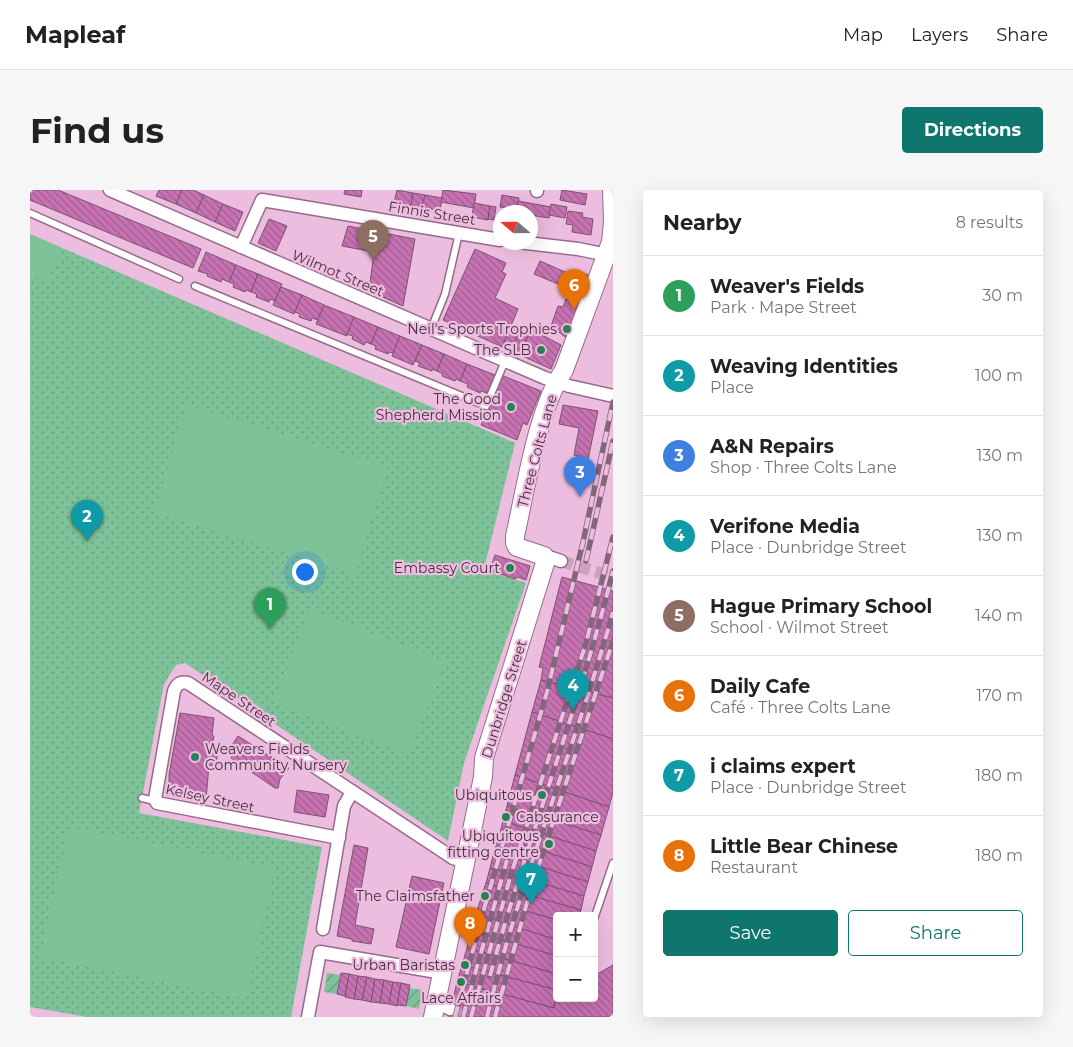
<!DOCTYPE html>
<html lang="en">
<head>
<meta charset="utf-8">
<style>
  :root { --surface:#fff; --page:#f6f6f6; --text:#222; --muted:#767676; --line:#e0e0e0; --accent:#0f766e }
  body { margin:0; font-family:Montserrat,sans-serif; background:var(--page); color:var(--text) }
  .controls { position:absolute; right:15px; bottom:15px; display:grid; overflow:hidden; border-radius:5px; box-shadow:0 5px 20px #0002 }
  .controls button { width:45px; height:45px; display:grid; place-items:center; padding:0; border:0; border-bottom:1px solid var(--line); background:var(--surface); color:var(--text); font:25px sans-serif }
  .compass { position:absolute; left:463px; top:15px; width:45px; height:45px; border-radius:50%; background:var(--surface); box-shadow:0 5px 20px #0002; rotate:290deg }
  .you { position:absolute; left:274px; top:381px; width:18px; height:18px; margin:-12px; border:4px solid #fff; border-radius:50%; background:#1a73e8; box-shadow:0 0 0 8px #1a73e833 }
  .badge { display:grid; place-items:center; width:32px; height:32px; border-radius:50%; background:var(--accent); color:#fff; font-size:16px; font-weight:700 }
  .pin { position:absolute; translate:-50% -41px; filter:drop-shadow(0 1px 2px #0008) }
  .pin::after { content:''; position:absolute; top:26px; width:18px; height:15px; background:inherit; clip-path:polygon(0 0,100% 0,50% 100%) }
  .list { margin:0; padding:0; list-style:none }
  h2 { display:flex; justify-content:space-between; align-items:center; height:65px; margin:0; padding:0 20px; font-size:21px }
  h2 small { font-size:16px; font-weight:400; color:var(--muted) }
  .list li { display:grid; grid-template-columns:32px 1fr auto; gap:15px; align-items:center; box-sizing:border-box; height:80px; padding:0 20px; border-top:1px solid var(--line) }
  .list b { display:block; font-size:19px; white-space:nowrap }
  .list p { margin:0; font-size:16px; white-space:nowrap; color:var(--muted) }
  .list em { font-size:16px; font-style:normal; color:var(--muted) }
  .actions { display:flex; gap:10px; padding:15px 20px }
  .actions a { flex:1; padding:11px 0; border:1px solid var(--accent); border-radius:5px; text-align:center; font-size:18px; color:var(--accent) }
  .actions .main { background:var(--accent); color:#fff }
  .map { position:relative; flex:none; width:583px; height:827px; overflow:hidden; border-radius:5px }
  header { display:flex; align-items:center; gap:30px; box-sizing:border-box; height:70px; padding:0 25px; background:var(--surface); border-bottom:1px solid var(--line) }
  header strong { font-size:24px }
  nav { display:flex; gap:28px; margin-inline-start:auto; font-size:18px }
  .intro { display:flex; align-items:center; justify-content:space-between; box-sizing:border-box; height:120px; padding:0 30px }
  h1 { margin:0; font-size:35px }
  .button { padding:12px 22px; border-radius:5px; background:var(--accent); color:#fff; font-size:18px; font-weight:700 }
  main { display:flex; gap:30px; padding:0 30px }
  aside { flex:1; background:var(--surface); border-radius:5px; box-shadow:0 5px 20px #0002 }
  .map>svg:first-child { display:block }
  .grass { fill:url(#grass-dots) }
  .garden { fill:url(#garden-furrows) }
  .pitch { fill:#7dc298 }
  .building { fill:url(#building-back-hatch); stroke:#7b5270 }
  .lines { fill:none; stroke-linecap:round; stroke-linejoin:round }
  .street-tunnel { stroke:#cba1bf; stroke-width:12; stroke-dasharray:12 6; stroke-linecap:butt }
  .lane-casing { stroke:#966b8a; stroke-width:9 }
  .street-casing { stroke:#966b8a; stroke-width:15 }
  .secondary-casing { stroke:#966b8a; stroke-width:20 }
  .lane { stroke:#fff; stroke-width:6 }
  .street { stroke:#fff; stroke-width:12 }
  .secondary { stroke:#fff; stroke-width:18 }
  .rail-casing { stroke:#84667c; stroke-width:5.5 }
  .rail { stroke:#edbddf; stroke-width:4; stroke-dasharray:11; stroke-linecap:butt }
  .poi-dot { fill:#2a8054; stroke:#edbddf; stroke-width:2 }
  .labels { text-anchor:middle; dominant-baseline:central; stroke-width:4.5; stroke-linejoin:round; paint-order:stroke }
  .street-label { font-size:14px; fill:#44313f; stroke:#edbddf }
  .poi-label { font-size:14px; fill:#44313f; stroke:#edbddf; text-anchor:end }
</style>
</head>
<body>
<header>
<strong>Mapleaf</strong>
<nav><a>Map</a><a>Layers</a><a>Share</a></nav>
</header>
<div class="intro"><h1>Find us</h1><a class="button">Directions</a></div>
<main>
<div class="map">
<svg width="583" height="827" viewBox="0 0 583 827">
  <defs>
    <pattern id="grass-dots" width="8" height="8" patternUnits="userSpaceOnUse" patternTransform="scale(1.25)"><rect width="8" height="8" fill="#7dc298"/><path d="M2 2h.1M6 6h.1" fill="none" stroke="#689e7d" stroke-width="1.8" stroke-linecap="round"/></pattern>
    <pattern id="garden-furrows" width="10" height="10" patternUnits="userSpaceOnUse" patternTransform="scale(1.25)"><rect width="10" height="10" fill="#7dc298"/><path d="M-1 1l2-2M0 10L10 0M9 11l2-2" fill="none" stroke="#689e7d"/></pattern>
    <pattern id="building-back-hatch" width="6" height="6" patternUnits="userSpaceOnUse" patternTransform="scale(1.25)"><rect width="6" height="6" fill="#c772b2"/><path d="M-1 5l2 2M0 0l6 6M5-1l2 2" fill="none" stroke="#a35e92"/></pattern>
  </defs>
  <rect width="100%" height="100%" fill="#edbddf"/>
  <!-- grass -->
  <polygon class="grass" points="0,44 485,253 454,379 496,393 434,573 418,651 155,473 146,475 134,494 109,623 292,657 261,827 57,827 0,817"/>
  <!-- garden -->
  <g class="garden">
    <polygon points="297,783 310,785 307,804 294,802"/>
    <polygon points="379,798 393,800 389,819 376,816"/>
  </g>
  <!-- pitch -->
  <g class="pitch">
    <polygon points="0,45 32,58 18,92 0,84"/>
    <polygon points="157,215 358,277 325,384 124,322"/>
    <polygon points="280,419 415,471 379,565 244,513"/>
    <polygon points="39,636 245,678 216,809 10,767"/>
  </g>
  <!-- building -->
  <g class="building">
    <polygon points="0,0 28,0 171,59 163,78 0,10"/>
    <polygon points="129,0 152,0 146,14 126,6"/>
    <polygon points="152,0 163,0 174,5 166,23 146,14"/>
    <polygon points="315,0 332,0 331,7 314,4"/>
    <polygon points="367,0 383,3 381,16 364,13"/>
    <polygon points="413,0 446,4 444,18 411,12"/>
    <polygon points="532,0 557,4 555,15 530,10"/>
    <polygon points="383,3 395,5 392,17 381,15"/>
    <polygon points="174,5 193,14 185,32 166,23"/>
    <polygon points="395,5 412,8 410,21 392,17"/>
    <polygon points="472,5 489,8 487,20 470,17"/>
    <polygon points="488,11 521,17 519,28 500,25 500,22 486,22"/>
    <polygon points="444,13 460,16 458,30 442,27"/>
    <polygon points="193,14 213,22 205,41 185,32"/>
    <polygon points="521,14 537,17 535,28 519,25"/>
    <polygon points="460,16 466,17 464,30 458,29"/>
    <polygon points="538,21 553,23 552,27 563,29 561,45 542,42 543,35 536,34"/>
    <polygon points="239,29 257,36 246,61 228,53"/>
    <polygon points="318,36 385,49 373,116 339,101 344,62 312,56"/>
    <polygon points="445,59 476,73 472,82 476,84 465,108 488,119 472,157 413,130"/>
    <polygon points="176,62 206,75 199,92 192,89 191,92 177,86 178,84 168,81"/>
    <polygon points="510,71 542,85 543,80 561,86 551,115 536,109 540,99 504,84"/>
    <polygon points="206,75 228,84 221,102 216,100 215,102 203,97 204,94 199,92"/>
    <polygon points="228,84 252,94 245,111 240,109 239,112 226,107 227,104 221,102"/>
    <polygon points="251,97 272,105 264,124 243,115"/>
    <polygon points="272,105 294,115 288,130 282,128 281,131 269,127 270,124 265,122"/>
    <polygon points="536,109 551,115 538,149 521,136 528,116 533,117"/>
    <polygon points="294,115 324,127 317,146 286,134"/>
    <polygon points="324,127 348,137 341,154 336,152 334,155 322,149 323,146 317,144"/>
    <polygon points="481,135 490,139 481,161 472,157"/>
    <polygon points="348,137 370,146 363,163 359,162 358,164 345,159 346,156 341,154"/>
    <polygon points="490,139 499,143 490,165 481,161"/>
    <polygon points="501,139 531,155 521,179 490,165"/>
    <polygon points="370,146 392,155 383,175 362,166"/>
    <polygon points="392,155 414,164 407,181 402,179 402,181 388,176 390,173 385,171"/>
    <polygon points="414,164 437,174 430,191 426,189 425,191 412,186 413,184 407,181"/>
    <polygon points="437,174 465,185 457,203 451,201 450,203 437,197 438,194 430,191"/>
    <polygon points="471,185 511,201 497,235 493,233 487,250 451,235"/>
    <polygon points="533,215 568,221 553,294 542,292 548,266 544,265 549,238 529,234"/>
    <polygon points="465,365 500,376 496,390 488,387 485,389 460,380"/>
    <polygon points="532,387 583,401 583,508 511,490 513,478 509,477"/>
    <polygon points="511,490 583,508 583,549 502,522"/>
    <polygon points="502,522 583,549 583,602 579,617 485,585"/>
    <polygon points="150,523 184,528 182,545 184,546 182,555 186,555 188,559 186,576 179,575 176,610 139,603 139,585"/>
    <polygon points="208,546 259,578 250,589 248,598 245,598 201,568 203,564 198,561"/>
    <polygon points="485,585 579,617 571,645 477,616"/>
    <polygon points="267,600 299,605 295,627 264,622"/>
    <polygon points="477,616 571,645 566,661 473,631"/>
    <polygon points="473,631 566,661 562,677 469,647"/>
    <polygon points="469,647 562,677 558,692 464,662"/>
    <polygon points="324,655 338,658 325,735 344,739 341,754 322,751 322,749 307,746"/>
    <polygon points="464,662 558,692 554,706 460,678"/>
    <polygon points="460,678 554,706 551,720 456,693"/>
    <polygon points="382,686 414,693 399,764 366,757"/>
    <polygon points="456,693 551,720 549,726 527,726 527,730 451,708"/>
    <polygon points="451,708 527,730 527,750 446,724"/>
    <polygon points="446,724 527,750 527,766 442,741"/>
    <polygon points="442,741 527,766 527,784 437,758"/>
    <polygon points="437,758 527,784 527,800 432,775"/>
    <polygon points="432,775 527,800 524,818 427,792"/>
    <polygon points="583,775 583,827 419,827 427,792 524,818 527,806 527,808 564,808 564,786"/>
    <polygon points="311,783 319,784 315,806 307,804"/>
    <polygon points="319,784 328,786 324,809 315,807"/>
    <polygon points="328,786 337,787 332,810 324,809"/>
    <polygon points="337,787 345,789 341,812 332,810"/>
    <polygon points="345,789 354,790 350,813 341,812"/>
    <polygon points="354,790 363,792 359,814 350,813"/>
    <polygon points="363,792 371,793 367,816 359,814"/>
    <polygon points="371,793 380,795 376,816 367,815"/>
  </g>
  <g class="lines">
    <!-- street-tunnel -->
    <g class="street-tunnel">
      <polyline points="531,371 583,387"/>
      <polyline points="420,819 433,827"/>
    </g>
    <defs>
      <g id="lane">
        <polyline points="0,23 149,89"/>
        <polyline points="165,96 456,216 475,171"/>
        <polyline points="401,139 415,104 429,43"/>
        <polyline points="112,608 125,611"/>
        <polyline points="564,729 583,673"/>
      </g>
      <g id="street">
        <polyline points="80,0 515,188 539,196 583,206"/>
        <polyline points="507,1 507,0"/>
        <polyline points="488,52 548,59 583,66"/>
        <polyline points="211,57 232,10 470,50"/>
        <polyline points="515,368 522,368 531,371"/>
        <path d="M309,648l-182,-35 -2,-4 19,-108c3,-7 6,-10 14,-8l265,175 12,4"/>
        <polyline points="293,739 314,616 322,602"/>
        <polyline points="407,813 420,819"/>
        <polyline points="278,827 290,762 413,783"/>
      </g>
      <path id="secondary" d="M403,827l50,-240 1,-19 61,-195 -1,-7 -27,-9 -2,-4v-7c11,-48 22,-126 49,-166l47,-128 2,-20 -1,-32"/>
    </defs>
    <!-- lane casing -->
    <use href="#lane" class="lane-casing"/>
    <!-- street casing -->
    <use href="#street" class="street-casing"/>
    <!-- secondary casing -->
    <use href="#secondary" class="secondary-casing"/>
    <!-- lane -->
    <use href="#lane" class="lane"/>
    <!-- street -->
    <use href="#street" class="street"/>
    <!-- secondary -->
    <use href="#secondary" class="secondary"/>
    <defs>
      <g id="rail">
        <polyline points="556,371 583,251"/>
        <path d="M460,786c37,-136 89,-268 123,-405"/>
        <polyline points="425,827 454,719 517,502 553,352 583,212"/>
        <polyline points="433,827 477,670"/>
        <polyline points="441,827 482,681 556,453 583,347"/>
        <path d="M457,827c33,-138 88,-269 126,-405"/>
        <polyline points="465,827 500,702 583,451"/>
      </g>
    </defs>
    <!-- rail casing -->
    <use href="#rail" class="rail-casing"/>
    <!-- rail -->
    <use href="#rail" class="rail"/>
  </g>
  <!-- markers -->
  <g class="poi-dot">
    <circle cx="537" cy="139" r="5"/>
    <circle cx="511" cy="160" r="5"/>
    <circle cx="481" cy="217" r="5"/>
    <circle cx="480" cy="378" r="5"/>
    <circle cx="165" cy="567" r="5"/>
    <circle cx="512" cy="605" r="5"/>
    <circle cx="476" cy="627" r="5"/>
    <circle cx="519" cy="654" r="5"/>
    <circle cx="455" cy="706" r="5"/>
    <circle cx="435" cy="775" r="5"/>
    <circle cx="431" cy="792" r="5"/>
  </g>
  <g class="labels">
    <!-- street labels -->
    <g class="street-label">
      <text transform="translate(402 23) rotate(9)">Finnis Street</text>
      <text transform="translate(308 83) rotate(23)">Wilmot Street</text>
      <text transform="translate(507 261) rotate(-75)">Three Colts Lane</text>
      <text transform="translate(209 509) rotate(34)">Mape Street</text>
      <text transform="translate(474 509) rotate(-73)">Dunbridge Street</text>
      <text transform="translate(180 608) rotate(12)">Kelsey Street</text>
    </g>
    <!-- poi labels -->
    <g class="poi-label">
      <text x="527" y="139">Neil's Sports Trophies</text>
      <text x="501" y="160">The SLB</text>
      <text x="471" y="209">The Good<tspan x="471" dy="16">Shepherd Mission</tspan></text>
      <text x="470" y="378">Embassy Court</text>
      <text x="175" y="559" text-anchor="start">Weavers Fields<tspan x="175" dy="16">Community Nursery</tspan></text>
      <text x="502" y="605">Ubiquitous</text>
      <text x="486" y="627" text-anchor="start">Cabsurance</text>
      <text x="509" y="646">Ubiquitous<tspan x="509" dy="16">fitting centre</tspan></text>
      <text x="445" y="706">The Claimsfather</text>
      <text x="425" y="775">Urban Baristas</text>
      <text x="431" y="808" text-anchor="middle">Lace Affairs</text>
    </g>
  </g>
</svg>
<div class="controls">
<button>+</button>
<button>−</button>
</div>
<svg class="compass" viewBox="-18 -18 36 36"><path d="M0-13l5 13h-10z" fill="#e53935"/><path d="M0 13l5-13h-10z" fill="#767676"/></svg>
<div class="you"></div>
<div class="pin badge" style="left:240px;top:439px;background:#2e9e5b">1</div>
<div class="pin badge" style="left:57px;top:351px;background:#0f9aa8">2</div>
<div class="pin badge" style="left:550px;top:307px;background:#3f7fe0">3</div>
<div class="pin badge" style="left:543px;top:520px;background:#0f9aa8">4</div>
<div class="pin badge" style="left:343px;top:71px;background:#8d6e63">5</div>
<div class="pin badge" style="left:544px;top:120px;background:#e8710a">6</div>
<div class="pin badge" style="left:501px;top:714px;background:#0f9aa8">7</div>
<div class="pin badge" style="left:440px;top:758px;background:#e8710a">8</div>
</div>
<aside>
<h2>Nearby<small>8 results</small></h2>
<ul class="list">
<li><span class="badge" style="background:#2e9e5b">1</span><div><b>Weaver's Fields</b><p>Park · Mape Street</p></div><em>30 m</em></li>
<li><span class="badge" style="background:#0f9aa8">2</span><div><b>Weaving Identities</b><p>Place</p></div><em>100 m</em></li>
<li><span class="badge" style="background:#3f7fe0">3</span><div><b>A&amp;N Repairs</b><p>Shop · Three Colts Lane</p></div><em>130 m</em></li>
<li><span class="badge" style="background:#0f9aa8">4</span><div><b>Verifone Media</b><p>Place · Dunbridge Street</p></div><em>130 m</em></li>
<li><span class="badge" style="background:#8d6e63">5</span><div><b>Hague Primary School</b><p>School · Wilmot Street</p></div><em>140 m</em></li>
<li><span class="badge" style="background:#e8710a">6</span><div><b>Daily Cafe</b><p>Café · Three Colts Lane</p></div><em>170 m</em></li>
<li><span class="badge" style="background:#0f9aa8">7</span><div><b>i claims expert</b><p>Place · Dunbridge Street</p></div><em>180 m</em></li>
<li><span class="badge" style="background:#e8710a">8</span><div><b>Little Bear Chinese</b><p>Restaurant</p></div><em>180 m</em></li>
</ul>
<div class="actions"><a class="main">Save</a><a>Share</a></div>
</aside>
</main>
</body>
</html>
